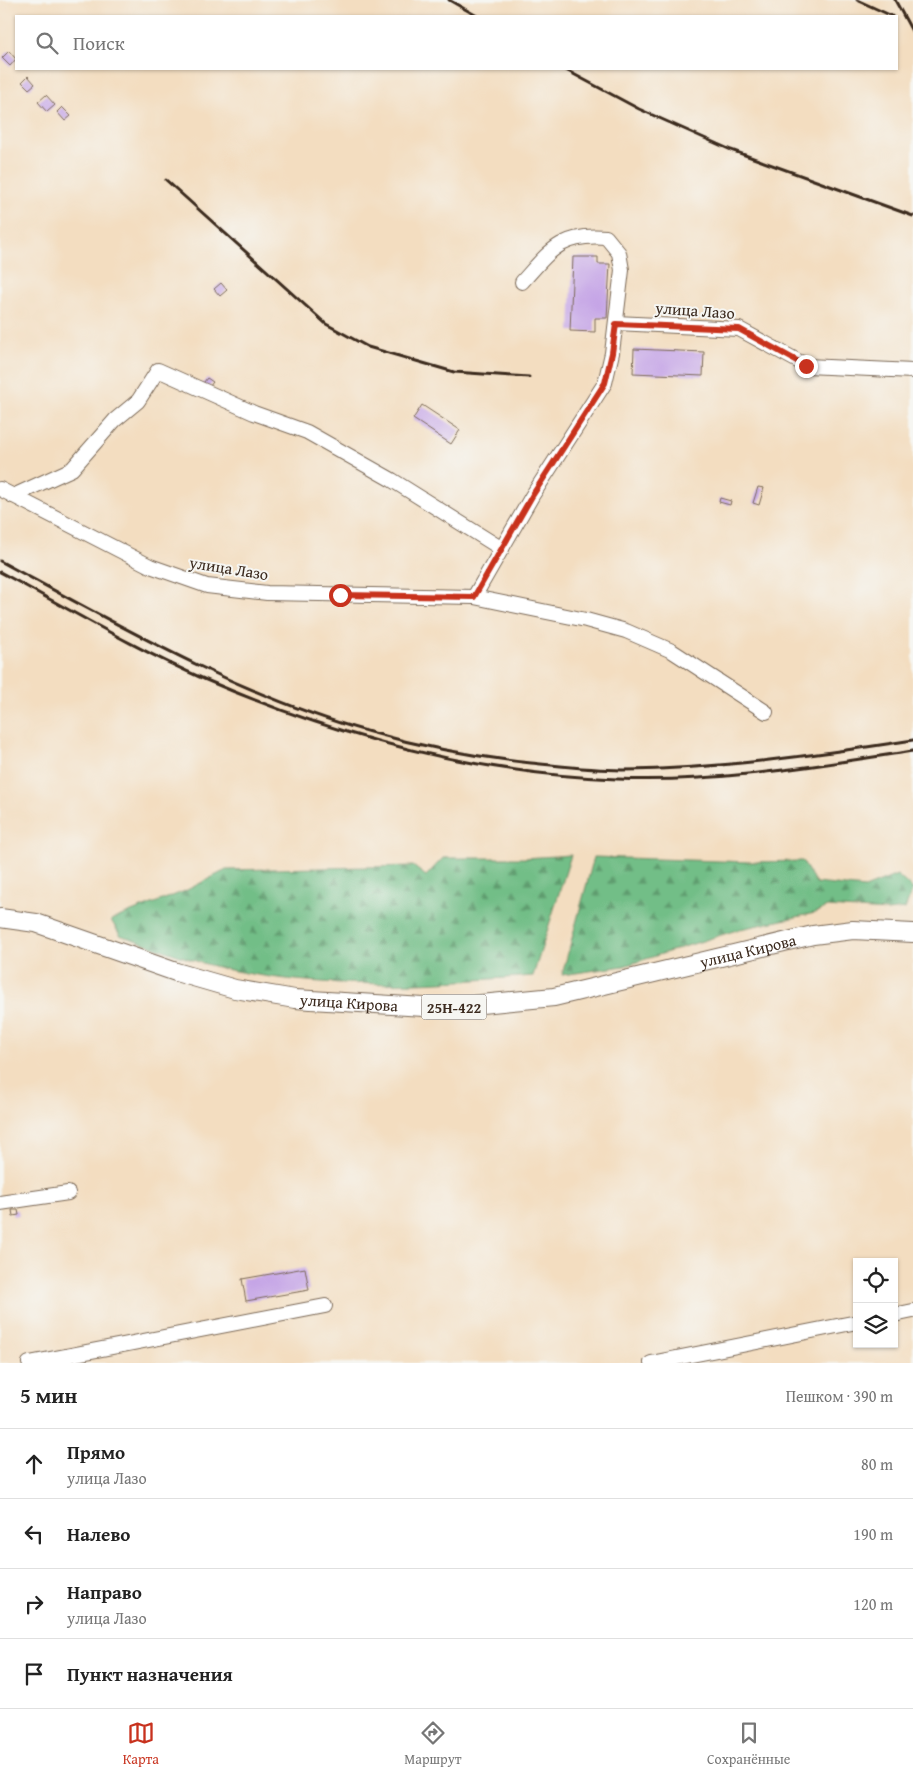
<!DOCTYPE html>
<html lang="ru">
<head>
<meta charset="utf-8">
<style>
  :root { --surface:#fff; --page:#f2f2f2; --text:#222; --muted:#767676; --line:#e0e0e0; --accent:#c8321e }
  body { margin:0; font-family:"Gentium Book Plus",serif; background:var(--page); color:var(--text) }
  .controls { position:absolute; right:15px; bottom:15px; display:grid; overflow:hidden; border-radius:0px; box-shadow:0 1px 4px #0004 }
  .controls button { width:45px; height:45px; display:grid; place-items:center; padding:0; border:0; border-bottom:1px solid var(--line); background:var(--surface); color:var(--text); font:25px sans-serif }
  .stop { position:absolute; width:15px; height:15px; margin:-11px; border:4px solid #c8321e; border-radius:50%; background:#fff }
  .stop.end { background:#c8321e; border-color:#fff; box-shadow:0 1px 5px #0008 }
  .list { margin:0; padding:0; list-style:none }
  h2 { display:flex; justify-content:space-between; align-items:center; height:65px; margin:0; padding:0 20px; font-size:21px }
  h2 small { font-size:16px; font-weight:400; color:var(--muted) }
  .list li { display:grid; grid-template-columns:32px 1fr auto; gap:15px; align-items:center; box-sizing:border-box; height:70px; padding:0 20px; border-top:1px solid var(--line) }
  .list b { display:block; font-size:19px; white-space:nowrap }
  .list p { margin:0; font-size:16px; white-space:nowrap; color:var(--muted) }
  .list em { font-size:16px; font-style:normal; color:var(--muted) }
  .icon { flex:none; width:28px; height:28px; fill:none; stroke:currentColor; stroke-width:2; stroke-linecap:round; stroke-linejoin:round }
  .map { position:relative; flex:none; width:913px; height:1363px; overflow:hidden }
  .search { position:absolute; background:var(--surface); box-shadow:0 1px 4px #0004; left:15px; right:15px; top:15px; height:55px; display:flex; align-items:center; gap:12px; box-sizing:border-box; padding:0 18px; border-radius:0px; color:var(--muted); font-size:19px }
  .sheet { height:345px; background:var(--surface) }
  nav { display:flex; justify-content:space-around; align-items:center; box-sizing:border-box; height:70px; border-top:1px solid var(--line); background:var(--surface); font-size:14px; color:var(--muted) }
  nav a { display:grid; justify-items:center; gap:2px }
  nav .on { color:var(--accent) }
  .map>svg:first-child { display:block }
  .forest { fill:url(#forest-firs); stroke:#567452 }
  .building { fill:#c5a4e6 }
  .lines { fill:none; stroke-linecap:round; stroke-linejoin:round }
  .minor-casing { stroke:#7b6957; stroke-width:16 }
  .major-casing { stroke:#7b6957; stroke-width:20 }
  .minor { stroke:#fff; stroke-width:14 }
  .major { stroke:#fff; stroke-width:18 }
  .rail { stroke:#3b2a1e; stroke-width:3 }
  .route { stroke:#c8321e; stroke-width:6 }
  .labels { text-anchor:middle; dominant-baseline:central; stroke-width:4; stroke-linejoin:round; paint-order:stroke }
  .shield { fill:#f6f6f2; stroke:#73675e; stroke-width:1 }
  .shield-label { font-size:15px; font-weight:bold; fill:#3b2a1e }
  .street-label { font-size:16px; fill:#3b2a1e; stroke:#f6f6f2 }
</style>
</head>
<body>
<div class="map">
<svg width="913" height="1363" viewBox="0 0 913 1363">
  <defs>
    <pattern id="forest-firs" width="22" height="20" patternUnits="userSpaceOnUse" patternTransform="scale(1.25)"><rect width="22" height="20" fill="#72be87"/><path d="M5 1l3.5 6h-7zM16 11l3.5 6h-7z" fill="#5f9b6e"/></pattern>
  </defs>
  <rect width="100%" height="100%" fill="#f6f6f2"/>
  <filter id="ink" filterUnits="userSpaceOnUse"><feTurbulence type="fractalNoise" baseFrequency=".02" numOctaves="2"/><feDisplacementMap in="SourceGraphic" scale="10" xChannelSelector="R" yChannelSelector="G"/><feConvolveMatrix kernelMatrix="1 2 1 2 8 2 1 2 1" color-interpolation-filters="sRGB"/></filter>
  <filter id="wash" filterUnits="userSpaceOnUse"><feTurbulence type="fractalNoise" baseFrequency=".0096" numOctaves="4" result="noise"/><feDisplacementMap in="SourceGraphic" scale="20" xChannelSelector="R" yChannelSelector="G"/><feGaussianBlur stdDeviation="1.12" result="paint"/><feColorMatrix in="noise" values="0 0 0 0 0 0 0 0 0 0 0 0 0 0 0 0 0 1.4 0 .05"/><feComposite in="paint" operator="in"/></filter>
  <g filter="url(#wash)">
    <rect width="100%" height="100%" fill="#f3ddc0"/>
    <!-- forest -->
    <g class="forest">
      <path d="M571,855l-38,121c-99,7 -199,15 -298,-5 -38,-7 -78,-24 -115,-36l-9,-15 74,-29 41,-21 187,-4 13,10 17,-18h81z"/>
      <polygon points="594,857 751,862 802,861 816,883 865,888 897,875 913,889 905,909 887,911 827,907 815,913 740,929 624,966 562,975"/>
    </g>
    <g id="blocks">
      <!-- building -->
      <g class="building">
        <polygon points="9,51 16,59 10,66 2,58"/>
        <polygon points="28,76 35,84 29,89 22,82"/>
        <polygon points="46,95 55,105 47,112 38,102"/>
        <polygon points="62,107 71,116 65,121 57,112"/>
        <polygon points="573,257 598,257 598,264 610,264 607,318 595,318 595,332 570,331"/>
        <polygon points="221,283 227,290 220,296 214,289"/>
        <polygon points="634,349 704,352 703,376 633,373"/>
        <polygon points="207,378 213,382 206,391 200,387"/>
        <polygon points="422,405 460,430 451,444 413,419"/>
        <polygon points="758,487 764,488 759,505 753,503"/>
        <polygon points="720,498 731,501 730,505 719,502"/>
        <polygon points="12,1210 18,1210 19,1215 13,1216"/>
        <polygon points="305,1268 309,1290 246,1301 242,1279"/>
      </g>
    </g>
  </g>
  <g filter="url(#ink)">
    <use href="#blocks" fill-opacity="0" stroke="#7b6957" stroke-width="1"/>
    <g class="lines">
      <defs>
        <g id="minor">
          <polyline points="616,323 739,329 807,366 913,371"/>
          <polyline points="0,489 150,566 207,586 267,593 474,597 586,620 626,631 672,651 766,712"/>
          <polyline points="13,496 72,469 115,420 138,401 158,370 254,413 307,432 392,480 502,549"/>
          <path d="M474,597l58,-101 73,-113 7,-30 10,-83 -3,-17 -13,-16c-45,-4 -56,14 -84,45"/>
          <polyline points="0,1203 68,1193"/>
          <polyline points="894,1315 913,1311"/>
          <polyline points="29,1363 325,1306"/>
          <polyline points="651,1363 857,1322"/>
        </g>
        <g id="major">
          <path id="s1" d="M0,918l36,5 140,49 59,17 60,10 145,9 114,-11 259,-62 40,-5 60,3"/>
        </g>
      </defs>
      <!-- minor casing -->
      <use href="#minor" class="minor-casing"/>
      <!-- major casing -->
      <use href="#major" class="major-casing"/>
      <!-- minor -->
      <use href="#minor" class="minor"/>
      <!-- major -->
      <use href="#major" class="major"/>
      <!-- rail -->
      <g class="rail">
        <polyline points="449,0 477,16"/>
        <polyline points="857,0 892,16"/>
        <polyline points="895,0 913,33"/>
        <polyline points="564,69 639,109 731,150 913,216"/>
        <polyline points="166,180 326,324 368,347 454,372 529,377"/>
        <path d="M0,561c118,64 241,135 370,171 53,15 106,25 161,31 30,3 60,7 91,7 97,-1 194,-15 291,-30"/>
        <path d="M0,572c67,36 135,77 204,107 131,57 270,95 413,100 99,4 199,-13 296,-28"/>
      </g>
    </g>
  </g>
  <g class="lines" filter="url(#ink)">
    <!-- route -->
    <polyline class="route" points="340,595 474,597 532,496 605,383 612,353 616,324 739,329 806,366"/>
  </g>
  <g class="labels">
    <!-- shield labels -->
    <rect class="shield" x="421.5" y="994.5" width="65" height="25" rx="4"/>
    <g class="shield-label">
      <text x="454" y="1007">25Н-422</text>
    </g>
    <!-- street labels -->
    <g class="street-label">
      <text transform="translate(695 310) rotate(4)">улица Лазо</text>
      <text transform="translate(229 568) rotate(9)">улица Лазо</text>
      <text stroke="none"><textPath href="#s1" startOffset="766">улица Кирова</textPath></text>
      <text stroke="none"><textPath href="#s1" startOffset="361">улица Кирова</textPath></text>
    </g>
  </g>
</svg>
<div class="controls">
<button><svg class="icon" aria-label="locate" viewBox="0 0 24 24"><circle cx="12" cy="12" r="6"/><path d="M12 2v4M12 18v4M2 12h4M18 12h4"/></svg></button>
<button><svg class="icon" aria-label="layers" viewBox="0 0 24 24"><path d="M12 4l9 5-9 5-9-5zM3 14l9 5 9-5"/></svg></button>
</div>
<div class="stop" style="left:340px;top:595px"></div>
<div class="stop end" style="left:806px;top:366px"></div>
<div class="search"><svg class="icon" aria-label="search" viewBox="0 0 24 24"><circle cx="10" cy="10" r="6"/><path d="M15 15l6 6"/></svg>Поиск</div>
</div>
<section class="sheet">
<h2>5 мин<small>Пешком · 390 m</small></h2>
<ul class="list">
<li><svg class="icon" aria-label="ahead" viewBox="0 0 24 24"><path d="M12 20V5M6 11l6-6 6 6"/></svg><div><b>Прямо</b><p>улица Лазо</p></div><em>80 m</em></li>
<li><svg class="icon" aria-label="left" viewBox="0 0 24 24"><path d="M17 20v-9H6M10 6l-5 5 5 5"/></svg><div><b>Налево</b></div><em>190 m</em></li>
<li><svg class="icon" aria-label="right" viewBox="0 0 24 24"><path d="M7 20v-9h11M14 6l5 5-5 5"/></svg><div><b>Направо</b><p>улица Лазо</p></div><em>120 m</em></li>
<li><svg class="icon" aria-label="arrive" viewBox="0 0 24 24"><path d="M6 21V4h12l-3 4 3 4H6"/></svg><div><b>Пункт назначения</b></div></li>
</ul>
</section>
<nav>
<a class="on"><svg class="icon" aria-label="map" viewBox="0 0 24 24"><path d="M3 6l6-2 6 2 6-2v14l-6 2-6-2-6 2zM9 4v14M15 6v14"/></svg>Карта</a>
<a><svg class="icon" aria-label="directions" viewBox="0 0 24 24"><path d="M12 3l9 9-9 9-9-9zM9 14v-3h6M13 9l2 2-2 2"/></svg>Маршрут</a>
<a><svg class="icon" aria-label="saved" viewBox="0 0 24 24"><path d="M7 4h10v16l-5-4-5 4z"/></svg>Сохранённые</a>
</nav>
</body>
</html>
